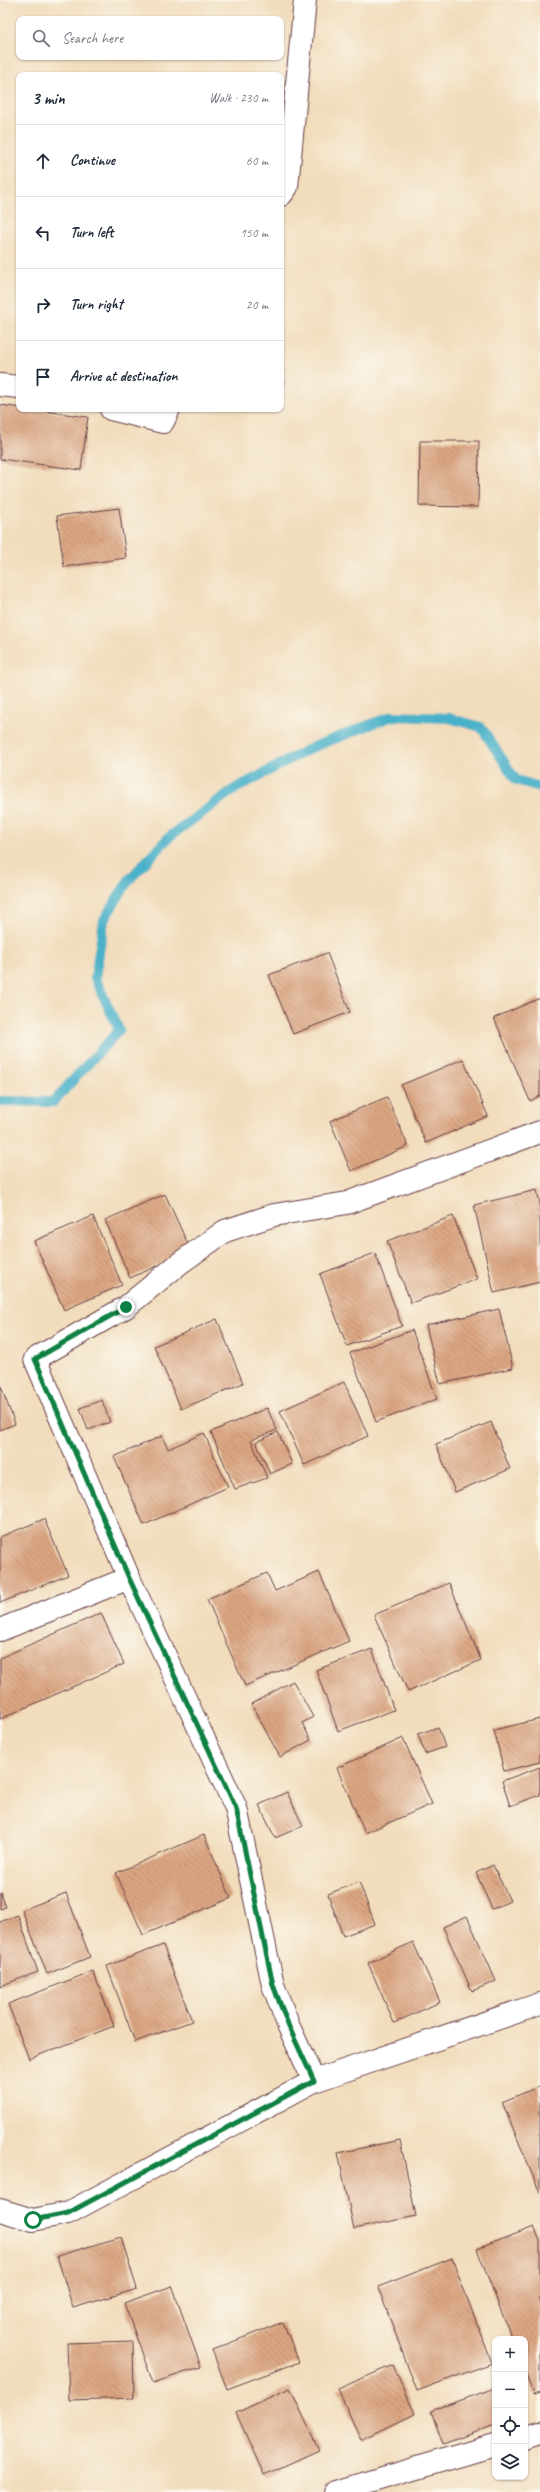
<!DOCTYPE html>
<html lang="en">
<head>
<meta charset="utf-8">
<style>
  :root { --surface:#fff; --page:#f2f2f3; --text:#1f2937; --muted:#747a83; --line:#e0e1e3 }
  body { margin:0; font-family:Caveat,sans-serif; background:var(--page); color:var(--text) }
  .controls { position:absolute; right:12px; bottom:12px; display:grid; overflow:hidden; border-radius:8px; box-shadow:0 1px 3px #0004 }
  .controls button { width:36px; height:36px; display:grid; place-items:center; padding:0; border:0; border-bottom:1px solid var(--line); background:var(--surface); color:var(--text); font:20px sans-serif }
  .stop { position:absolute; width:12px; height:12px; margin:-9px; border:3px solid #0b8043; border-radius:50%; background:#fff }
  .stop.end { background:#0b8043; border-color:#fff; box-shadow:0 1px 4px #0008 }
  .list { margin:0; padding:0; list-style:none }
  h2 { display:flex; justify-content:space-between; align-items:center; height:52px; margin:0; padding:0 16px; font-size:17px }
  h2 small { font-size:13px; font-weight:400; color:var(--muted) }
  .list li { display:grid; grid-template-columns:26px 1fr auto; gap:12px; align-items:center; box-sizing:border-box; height:72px; padding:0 16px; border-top:1px solid var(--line) }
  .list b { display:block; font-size:15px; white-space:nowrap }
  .list em { font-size:13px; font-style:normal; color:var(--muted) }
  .icon { flex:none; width:22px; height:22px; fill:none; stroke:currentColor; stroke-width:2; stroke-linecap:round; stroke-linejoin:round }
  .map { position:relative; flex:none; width:540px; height:2492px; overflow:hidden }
  .search { position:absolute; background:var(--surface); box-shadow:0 1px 3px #0004; left:16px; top:16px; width:268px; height:44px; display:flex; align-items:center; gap:10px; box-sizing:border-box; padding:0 14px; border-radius:8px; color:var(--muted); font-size:15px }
  .panel { position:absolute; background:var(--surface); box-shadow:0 1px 3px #0004; left:16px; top:72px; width:268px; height:340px; border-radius:8px }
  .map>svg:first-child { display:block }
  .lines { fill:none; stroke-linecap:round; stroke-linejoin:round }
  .stream { stroke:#4ab1c9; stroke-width:10 }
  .building { fill:url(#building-back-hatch) }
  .street-casing { stroke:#633b41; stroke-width:24 }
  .street { stroke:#fff; stroke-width:22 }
  .route { stroke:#0b8043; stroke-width:5 }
</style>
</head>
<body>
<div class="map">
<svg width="540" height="2492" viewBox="0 0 540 2492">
  <defs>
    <pattern id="building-back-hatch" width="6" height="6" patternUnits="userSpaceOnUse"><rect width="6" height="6" fill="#dca682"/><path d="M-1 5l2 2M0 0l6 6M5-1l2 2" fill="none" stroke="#b4876b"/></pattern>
  </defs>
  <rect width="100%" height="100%" fill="#fbf7ec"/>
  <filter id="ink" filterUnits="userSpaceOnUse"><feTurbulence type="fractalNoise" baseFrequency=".025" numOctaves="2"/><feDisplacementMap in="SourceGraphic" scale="8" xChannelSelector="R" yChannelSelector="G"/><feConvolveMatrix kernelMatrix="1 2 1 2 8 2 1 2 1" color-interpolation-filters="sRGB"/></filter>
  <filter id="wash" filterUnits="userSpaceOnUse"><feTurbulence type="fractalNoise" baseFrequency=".012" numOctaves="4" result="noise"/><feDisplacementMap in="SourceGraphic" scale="16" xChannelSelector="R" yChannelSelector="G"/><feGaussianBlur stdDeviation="0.9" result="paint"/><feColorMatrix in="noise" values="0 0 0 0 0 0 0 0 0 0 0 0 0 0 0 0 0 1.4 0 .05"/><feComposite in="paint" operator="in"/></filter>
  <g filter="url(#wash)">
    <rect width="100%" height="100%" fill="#f1dcbb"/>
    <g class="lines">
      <!-- stream -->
      <polyline class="stream" points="0,1101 53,1102 119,1030 95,978 104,920 128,881 169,837 233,790 311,748 392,716 449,718 481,727 516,780 540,787"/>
    </g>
    <g id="blocks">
      <!-- building -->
      <g class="building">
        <polygon points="281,341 284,385 281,385"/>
        <polygon points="0,405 88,417 81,470 0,459"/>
        <polygon points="420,441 479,441 478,507 419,506"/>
        <polygon points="119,508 126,558 64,567 57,516"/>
        <polygon points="327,953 350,1012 293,1034 269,975"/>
        <polygon points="540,998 540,1096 530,1101 494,1018"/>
        <polygon points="463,1059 488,1116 426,1143 401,1085"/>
        <polygon points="387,1097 408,1146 351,1171 330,1121"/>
        <polygon points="537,1190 540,1203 540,1282 494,1293 474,1205"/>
        <polygon points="165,1194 191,1251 130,1278 105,1220"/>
        <polygon points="93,1216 122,1285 64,1310 34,1241"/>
        <polygon points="453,1216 477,1279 411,1303 387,1241"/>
        <polygon points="375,1253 402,1326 347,1346 320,1274"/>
        <polygon points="499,1309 513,1368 440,1384 426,1325"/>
        <polygon points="217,1319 243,1383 181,1409 154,1346"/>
        <polygon points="412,1330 437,1399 376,1422 350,1353"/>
        <polygon points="344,1382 368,1436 304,1465 280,1411"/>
        <polygon points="0,1384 15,1424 0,1430"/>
        <polygon points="102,1400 110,1422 88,1430 80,1408"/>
        <polygon points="267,1408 277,1430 251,1440 267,1478 235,1489 211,1432"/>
        <polygon points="491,1422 510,1469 455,1492 436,1444"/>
        <polygon points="278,1432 292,1464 270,1474 256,1442"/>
        <polygon points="204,1433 228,1487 144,1525 114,1457 162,1436 168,1449"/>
        <polygon points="44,1519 68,1575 0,1603 0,1537"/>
        <polygon points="319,1572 349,1641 245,1686 207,1599 267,1573 275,1591"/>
        <polygon points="449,1583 481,1660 408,1692 374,1615"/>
        <polygon points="101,1613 124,1664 0,1719 0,1658"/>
        <polygon points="372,1649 394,1710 338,1731 316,1670"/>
        <polygon points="293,1681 313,1717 302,1723 311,1740 280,1757 251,1704"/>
        <polygon points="540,1719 540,1762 504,1771 494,1730"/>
        <polygon points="438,1727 445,1747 425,1754 418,1734"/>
        <polygon points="403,1738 432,1804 365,1833 337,1768"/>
        <polygon points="540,1767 540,1795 510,1806 502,1781"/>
        <polygon points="287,1792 303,1826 275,1838 259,1805"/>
        <polygon points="204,1835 231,1898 143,1935 116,1873"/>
        <polygon points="493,1865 510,1901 492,1909 476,1873"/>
        <polygon points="359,1882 375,1924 343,1936 328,1894"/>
        <polygon points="0,1892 6,1907 0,1909"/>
        <polygon points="66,1893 90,1957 47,1974 22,1910"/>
        <polygon points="18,1915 38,1972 0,1986 0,1922"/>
        <polygon points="467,1916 496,1981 472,1991 443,1927"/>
        <polygon points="413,1942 440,2002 394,2023 368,1963"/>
        <polygon points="163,1945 192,2021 135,2042 107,1966"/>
        <polygon points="93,1971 114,2026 29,2059 8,2004"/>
        <polygon points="540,2086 540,2193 502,2102"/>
        <polygon points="400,2140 416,2216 354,2229 338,2153"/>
        <polygon points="534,2227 540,2241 540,2392 533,2394 525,2372 525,2339 512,2339 477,2249"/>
        <polygon points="121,2237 137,2289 73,2308 57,2256"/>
        <polygon points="452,2258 492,2363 417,2391 378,2287"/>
        <polygon points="172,2286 201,2367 153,2383 124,2303"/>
        <polygon points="283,2322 299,2362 227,2389 212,2350"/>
        <polygon points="133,2341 134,2398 69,2400 67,2343"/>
        <polygon points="393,2365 415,2414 361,2440 338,2389"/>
        <polygon points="290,2388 319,2450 264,2475 236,2413"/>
        <polygon points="495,2388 495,2425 443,2444 431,2411"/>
      </g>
    </g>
  </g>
  <g filter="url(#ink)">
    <use href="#blocks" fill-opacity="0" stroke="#633b41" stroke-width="1"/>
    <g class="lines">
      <defs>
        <g id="street">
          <polyline points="281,195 287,187 305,0"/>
          <polyline points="0,385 19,387"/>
          <polyline points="111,409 163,422 169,409"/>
          <polyline points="0,1630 129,1578"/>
          <polyline points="314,2081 289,2027 273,1985 236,1808 129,1578 35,1359 126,1307 180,1263 225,1231 274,1215 347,1203 540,1132"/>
          <polyline points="0,2210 33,2220 68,2213 314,2081 540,2004"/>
          <polyline points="525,2437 540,2432"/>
          <polyline points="335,2492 495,2445"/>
        </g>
      </defs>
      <!-- street casing -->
      <use href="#street" class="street-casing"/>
      <!-- street -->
      <use href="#street" class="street"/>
    </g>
  </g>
  <g class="lines" filter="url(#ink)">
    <!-- route -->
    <polyline class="route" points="33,2220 68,2213 314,2081 289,2027 273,1985 236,1808 129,1578 35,1359 126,1307"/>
  </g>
</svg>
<div class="controls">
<button>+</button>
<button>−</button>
<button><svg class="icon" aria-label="locate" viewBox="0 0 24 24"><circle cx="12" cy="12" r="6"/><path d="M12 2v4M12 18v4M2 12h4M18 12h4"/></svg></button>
<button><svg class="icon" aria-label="layers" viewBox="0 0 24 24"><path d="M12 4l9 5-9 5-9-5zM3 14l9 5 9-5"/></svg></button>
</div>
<div class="stop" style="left:33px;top:2220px"></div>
<div class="stop end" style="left:126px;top:1307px"></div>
<div class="search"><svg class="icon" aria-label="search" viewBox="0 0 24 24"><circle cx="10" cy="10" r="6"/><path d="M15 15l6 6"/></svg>Search here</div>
<section class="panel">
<h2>3 min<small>Walk · 230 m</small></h2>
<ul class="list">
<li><svg class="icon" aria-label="ahead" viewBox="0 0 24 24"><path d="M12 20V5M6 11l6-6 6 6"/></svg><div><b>Continue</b></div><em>60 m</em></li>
<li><svg class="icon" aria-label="left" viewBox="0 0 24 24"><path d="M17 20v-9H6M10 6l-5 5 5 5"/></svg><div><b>Turn left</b></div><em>150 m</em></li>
<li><svg class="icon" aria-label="right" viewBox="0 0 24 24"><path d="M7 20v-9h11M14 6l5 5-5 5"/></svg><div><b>Turn right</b></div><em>20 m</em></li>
<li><svg class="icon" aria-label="arrive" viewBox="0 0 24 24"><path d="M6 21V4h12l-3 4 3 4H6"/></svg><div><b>Arrive at destination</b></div></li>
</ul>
</section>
</div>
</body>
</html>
